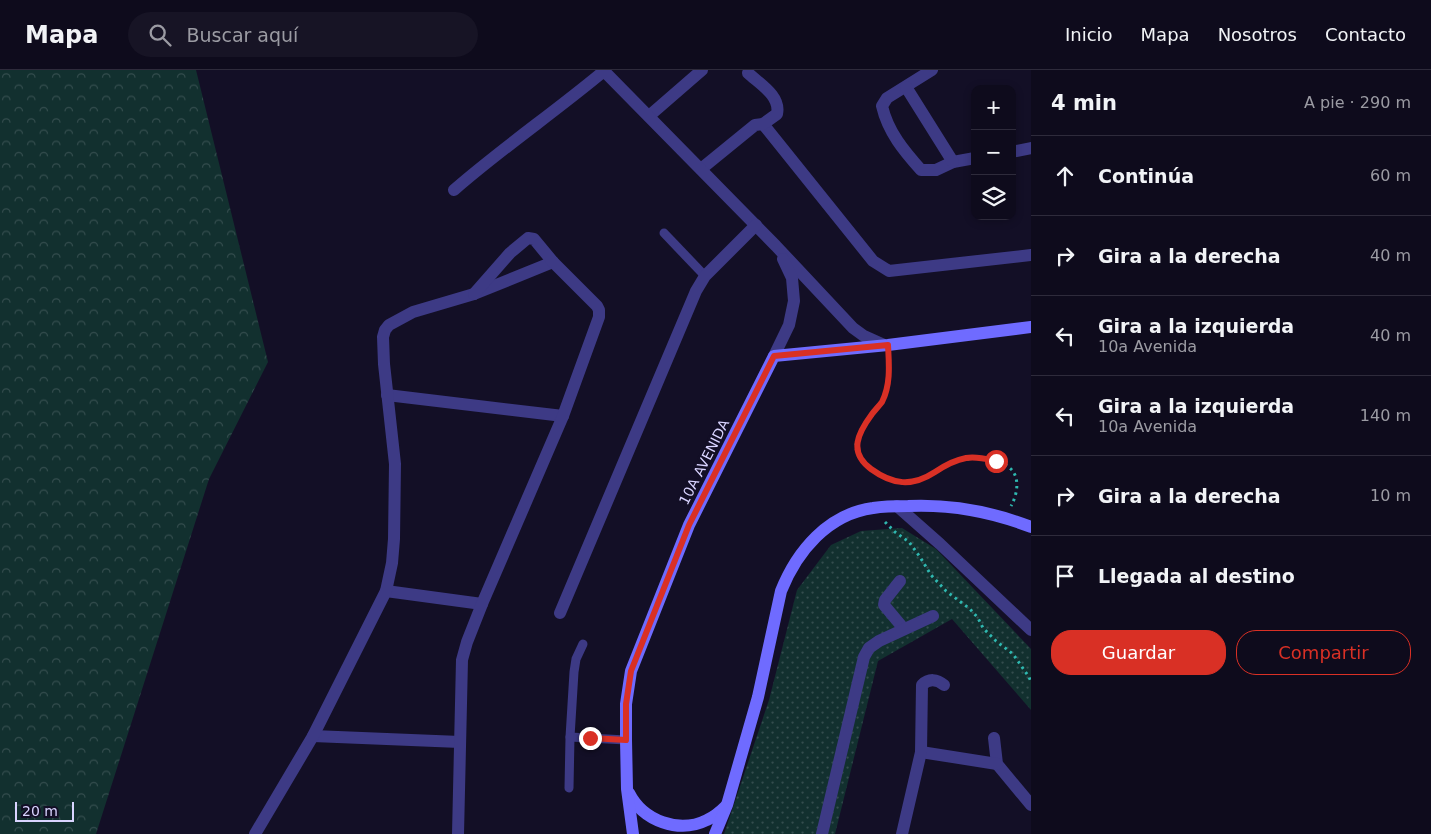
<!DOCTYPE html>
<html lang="es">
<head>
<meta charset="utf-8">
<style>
  :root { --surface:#0e0b1c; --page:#171425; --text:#f1f3f6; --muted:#9b9ba3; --line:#2e2b3b; --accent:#d93025 }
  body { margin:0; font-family:"DejaVu Sans",sans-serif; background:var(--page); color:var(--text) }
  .controls { position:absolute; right:15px; top:15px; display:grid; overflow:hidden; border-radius:10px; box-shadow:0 2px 8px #0003 }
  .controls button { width:45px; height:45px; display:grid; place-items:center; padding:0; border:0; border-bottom:1px solid var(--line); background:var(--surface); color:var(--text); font:25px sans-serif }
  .scale { position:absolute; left:15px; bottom:12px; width:59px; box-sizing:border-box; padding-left:5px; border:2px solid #d9d4ff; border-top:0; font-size:14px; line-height:18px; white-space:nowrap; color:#d9d4ff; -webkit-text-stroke:4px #130f26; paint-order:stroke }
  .stop { position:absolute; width:15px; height:15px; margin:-11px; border:4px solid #d93025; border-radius:50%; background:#fff }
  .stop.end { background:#d93025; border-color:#fff; box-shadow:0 1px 5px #0008 }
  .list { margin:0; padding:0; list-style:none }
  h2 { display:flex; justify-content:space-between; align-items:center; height:65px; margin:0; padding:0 20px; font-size:21px }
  h2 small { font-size:16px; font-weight:400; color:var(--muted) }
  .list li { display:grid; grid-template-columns:32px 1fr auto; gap:15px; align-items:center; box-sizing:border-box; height:80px; padding:0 20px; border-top:1px solid var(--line) }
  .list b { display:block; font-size:19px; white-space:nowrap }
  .list p { margin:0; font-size:16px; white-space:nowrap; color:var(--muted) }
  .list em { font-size:16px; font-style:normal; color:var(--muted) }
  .actions { display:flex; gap:10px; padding:15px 20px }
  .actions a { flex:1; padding:11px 0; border:1px solid var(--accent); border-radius:20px; text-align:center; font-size:18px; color:var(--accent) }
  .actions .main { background:var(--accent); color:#fff }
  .icon { flex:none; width:28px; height:28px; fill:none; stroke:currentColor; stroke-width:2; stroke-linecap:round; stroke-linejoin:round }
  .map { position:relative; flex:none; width:1031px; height:764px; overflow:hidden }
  header { display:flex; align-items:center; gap:30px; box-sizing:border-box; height:70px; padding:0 25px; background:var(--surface); border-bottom:1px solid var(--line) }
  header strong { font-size:24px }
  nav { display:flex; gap:28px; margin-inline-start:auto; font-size:18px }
  .search { width:350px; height:45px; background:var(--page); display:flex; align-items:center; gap:12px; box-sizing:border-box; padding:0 18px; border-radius:28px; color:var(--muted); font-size:19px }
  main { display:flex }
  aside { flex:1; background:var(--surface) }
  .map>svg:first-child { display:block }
  .grass { fill:url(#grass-dots) }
  .forest { fill:url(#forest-crowns) }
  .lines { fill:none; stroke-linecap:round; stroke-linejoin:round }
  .path { stroke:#2fb8b0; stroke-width:3; stroke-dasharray:2.5 4; stroke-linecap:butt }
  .lane { stroke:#3d3a85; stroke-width:9 }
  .street { stroke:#3d3a85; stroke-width:12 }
  .secondary { stroke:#6f6bff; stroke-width:12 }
  .route { stroke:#d93025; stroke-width:6 }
  .labels { text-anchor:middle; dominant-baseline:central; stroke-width:5; stroke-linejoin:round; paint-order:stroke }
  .street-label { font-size:14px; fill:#d9d4ff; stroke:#130f26 }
</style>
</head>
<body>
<header>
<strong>Mapa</strong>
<div class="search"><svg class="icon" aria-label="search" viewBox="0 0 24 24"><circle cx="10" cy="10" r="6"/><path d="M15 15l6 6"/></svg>Buscar aquí</div>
<nav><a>Inicio</a><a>Mapa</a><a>Nosotros</a><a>Contacto</a></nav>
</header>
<main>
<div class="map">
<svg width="1031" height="764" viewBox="0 0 1031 764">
  <defs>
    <pattern id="grass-dots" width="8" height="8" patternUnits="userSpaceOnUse" patternTransform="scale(1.25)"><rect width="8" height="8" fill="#12302f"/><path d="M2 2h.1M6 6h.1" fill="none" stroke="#344d4e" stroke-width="1.8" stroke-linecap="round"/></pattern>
    <pattern id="forest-crowns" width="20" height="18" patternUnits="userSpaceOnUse" patternTransform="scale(1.25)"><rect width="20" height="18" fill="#12302f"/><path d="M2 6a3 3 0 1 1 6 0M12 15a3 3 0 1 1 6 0" fill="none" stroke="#344d4e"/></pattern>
  </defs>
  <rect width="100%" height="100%" fill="#130f26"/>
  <!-- grass -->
  <polygon class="grass" points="902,458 936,479 1031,579 1031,640 952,549 878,591 835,764 724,764 769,630 797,520 831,475 861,461"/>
  <!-- forest -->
  <polygon class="forest" points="0,0 196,0 268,292 209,409 96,764 0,764"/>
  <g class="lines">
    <!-- path -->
    <g class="path">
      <path d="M889,290c0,14 -1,28 -7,41 -7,15 -33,35 -24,54 7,15 35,30 51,28 15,-2 25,-13 38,-18 15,-7 29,-8 45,-5 7,1 14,4 20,10 8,10 5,25 -1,36"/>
      <polyline points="885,452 895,462 909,472 920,487 931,505 946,521 970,539 978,548 983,558 996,571 1013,584 1029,607 1031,612"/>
    </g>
    <!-- lane -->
    <g class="lane">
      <polyline points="664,163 705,206"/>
      <polyline points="570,667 574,602 576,589 583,574"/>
      <polyline points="569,718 570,667 626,670"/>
    </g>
    <!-- street -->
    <g class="street">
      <path d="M932,0l-45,28 -5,8c6,26 22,45 39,64h15l17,-8 22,-4"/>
      <polyline points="906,17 953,92"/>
      <polyline points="649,46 702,0"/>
      <polyline points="763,54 873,191 889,201 1031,185"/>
      <polyline points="1012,82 1031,78"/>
      <path d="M701,99l54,-44 8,-1 14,-10c4,-18 -17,-30 -29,-41"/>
      <path d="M454,120c48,-42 101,-78 150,-119l172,175 77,82 11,8 20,9"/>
      <polyline points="774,286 789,255 794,231 792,208 783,189"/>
      <polyline points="387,325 563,346"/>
      <polyline points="897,436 940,474 1031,560"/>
      <polyline points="900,511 885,530 884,535 904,559"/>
      <polyline points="386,521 482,534"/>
      <polyline points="560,543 696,221 705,206 756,155"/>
      <polyline points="313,666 460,672"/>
      <polyline points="994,668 997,694 1031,735"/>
      <polyline points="921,682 997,694"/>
      <polyline points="255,764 313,666 386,521 392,493 394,469 395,394 384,294 383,267 385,260 389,255 413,242 474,224 553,192"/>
      <polyline points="458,764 462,590 467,572 482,534 563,346 599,247 599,240 597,236 553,192 534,169 528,168 510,183 474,224"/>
      <polyline points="822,764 864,587 869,578 879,571 933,546"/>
      <path d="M902,764l19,-82 1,-67c7,-7 15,-6 22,0"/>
    </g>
    <!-- secondary -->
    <g class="secondary">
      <path d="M629,723c14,28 50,41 78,27 7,-3 13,-8 19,-14"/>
      <polyline points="633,764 627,719 626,670 626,634 631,601 689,455 774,286 888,275 1031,257"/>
      <path d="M715,764l12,-29 31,-108 23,-106c16,-40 47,-77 92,-83 12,-2 23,-2 35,-2 44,-2 82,5 123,21"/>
    </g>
  </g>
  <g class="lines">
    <!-- route -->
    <path class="route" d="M590,668l36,2v-36l5,-33 58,-146 85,-169 114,-11c1,19 3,39 -6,57 -3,4 -7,8 -10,12 -14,19 -24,38 -1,55 22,16 41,18 64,3 9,-6 20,-12 31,-14 10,-2 21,1 30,3"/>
  </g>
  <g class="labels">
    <!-- street labels -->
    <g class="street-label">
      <text transform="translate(704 392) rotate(-63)">10A AVENIDA</text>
    </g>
  </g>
</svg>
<div class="controls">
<button>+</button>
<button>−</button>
<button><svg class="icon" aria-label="layers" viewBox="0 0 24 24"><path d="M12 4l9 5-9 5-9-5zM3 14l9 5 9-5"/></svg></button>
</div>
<div class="scale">20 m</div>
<div class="stop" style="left:996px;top:391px"></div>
<div class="stop end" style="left:590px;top:668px"></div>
</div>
<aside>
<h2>4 min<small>A pie · 290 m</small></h2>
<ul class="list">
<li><svg class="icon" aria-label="ahead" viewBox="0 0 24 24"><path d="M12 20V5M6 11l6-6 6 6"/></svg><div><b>Continúa</b></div><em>60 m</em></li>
<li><svg class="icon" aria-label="right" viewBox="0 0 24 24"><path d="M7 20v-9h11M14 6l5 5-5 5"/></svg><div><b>Gira a la derecha</b></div><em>40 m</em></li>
<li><svg class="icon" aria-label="left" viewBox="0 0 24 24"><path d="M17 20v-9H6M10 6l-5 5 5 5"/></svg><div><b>Gira a la izquierda</b><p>10a Avenida</p></div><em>40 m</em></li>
<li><svg class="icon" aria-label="left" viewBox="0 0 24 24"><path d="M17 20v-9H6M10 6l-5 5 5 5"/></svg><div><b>Gira a la izquierda</b><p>10a Avenida</p></div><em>140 m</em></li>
<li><svg class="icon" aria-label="right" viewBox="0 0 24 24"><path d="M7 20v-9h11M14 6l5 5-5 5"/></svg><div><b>Gira a la derecha</b></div><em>10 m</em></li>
<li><svg class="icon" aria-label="arrive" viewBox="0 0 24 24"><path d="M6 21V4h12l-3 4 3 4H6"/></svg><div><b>Llegada al destino</b></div></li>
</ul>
<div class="actions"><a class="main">Guardar</a><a>Compartir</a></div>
</aside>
</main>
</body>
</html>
